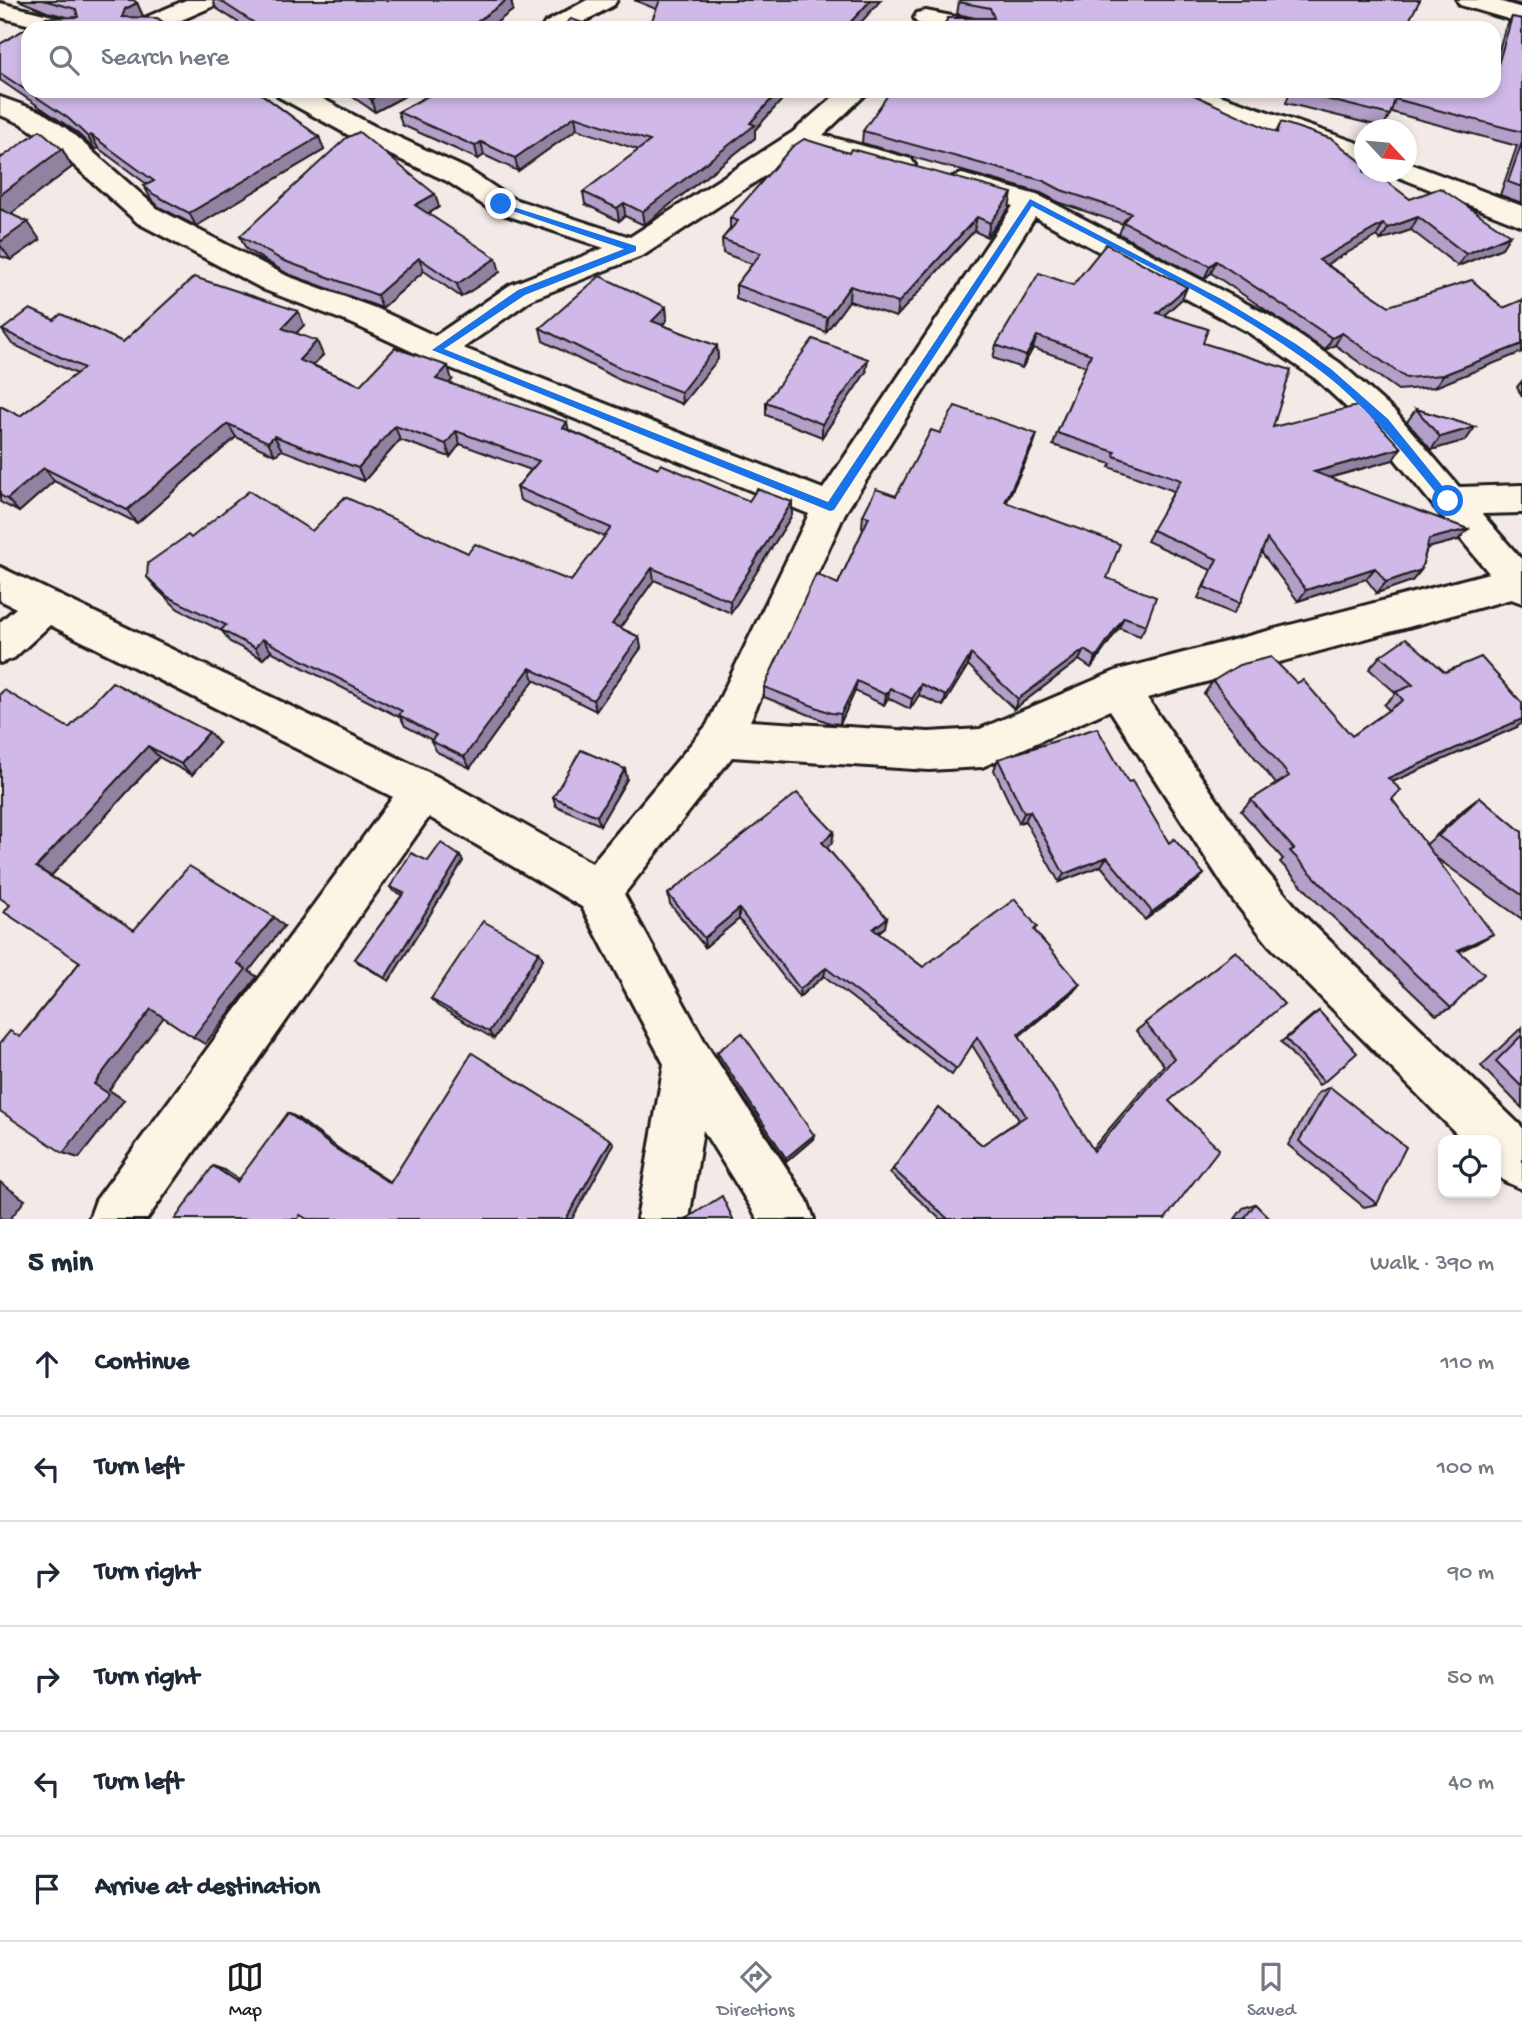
<!DOCTYPE html>
<html lang="en">
<head>
<meta charset="utf-8">
<style>
  :root { --surface:#fff; --page:#f2f2f3; --text:#1f2937; --muted:#747a83; --line:#e0e1e3; --accent:#1c1c1c }
  body { margin:0; font-family:"Gochi Hand",sans-serif; background:var(--page); color:var(--text) }
  .controls { position:absolute; right:21px; bottom:21px; display:grid; overflow:hidden; border-radius:14px; box-shadow:0 4px 10px #0003 }
  .controls button { width:63px; height:63px; display:grid; place-items:center; padding:0; border:0; border-bottom:2px solid var(--line); background:var(--surface); color:var(--text); font:35px sans-serif }
  .compass { position:absolute; left:1354px; top:119px; width:63px; height:63px; border-radius:50%; background:var(--surface); box-shadow:0 4px 10px #0003; rotate:116deg }
  .stop { position:absolute; width:21px; height:21px; margin:-16px; border:5px solid #1a73e8; border-radius:50%; background:#fff }
  .stop.end { background:#1a73e8; border-color:#fff; box-shadow:0 2px 7px #0008 }
  .list { margin:0; padding:0; list-style:none }
  h2 { display:flex; justify-content:space-between; align-items:center; height:91px; margin:0; padding:0 28px; font-size:30px }
  h2 small { font-size:23px; font-weight:400; color:var(--muted) }
  .list li { display:grid; grid-template-columns:46px 1fr auto; gap:21px; align-items:center; box-sizing:border-box; height:105px; padding:0 28px; border-top:2px solid var(--line) }
  .list b { display:block; font-size:26px; white-space:nowrap }
  .list em { font-size:23px; font-style:normal; color:var(--muted) }
  .icon { flex:none; width:38px; height:38px; fill:none; stroke:currentColor; stroke-width:2; stroke-linecap:round; stroke-linejoin:round }
  .map { position:relative; flex:none; width:1522px; height:1219px; overflow:hidden }
  .search { position:absolute; background:var(--surface); box-shadow:0 4px 10px #0003; left:21px; right:21px; top:21px; height:77px; display:flex; align-items:center; gap:18px; box-sizing:border-box; padding:0 24px; border-radius:21px; color:var(--muted); font-size:26px }
  .sheet { height:721px; background:var(--surface) }
  nav { display:flex; justify-content:space-around; align-items:center; box-sizing:border-box; height:98px; border-top:2px solid var(--line); background:var(--surface); font-size:19px; color:var(--muted) }
  nav a { display:grid; justify-items:center; gap:4px }
  nav .on { color:var(--accent) }
  .map>svg:first-child { display:block }
  .lines { fill:none; stroke-linecap:round; stroke-linejoin:round }
  .street-casing { stroke:#1c1c1c; stroke-width:6 }
  .street { fill:#fcf5e5; fill-rule:evenodd }
  .wall { fill:#b39fc8; stroke:#1c1c1c; stroke-width:2 }
  .shaded-wall { fill:#9282a2; stroke:#1c1c1c; stroke-width:2 }
  .building { fill:#d0b9e8; stroke:#1c1c1c; stroke-width:2 }
  .route { fill:#1a73e8 }
</style>
</head>
<body>
<div class="map">
<svg width="1522" height="1219" viewBox="0 0 1522 1219">
  <rect width="100%" height="100%" fill="#f3e9e6"/>
  <filter id="ink" filterUnits="userSpaceOnUse"><feTurbulence type="fractalNoise" baseFrequency=".0143" numOctaves="2"/><feDisplacementMap in="SourceGraphic" scale="14" xChannelSelector="R" yChannelSelector="G"/><feConvolveMatrix kernelMatrix="1 2 1 2 8 2 1 2 1" color-interpolation-filters="sRGB"/></filter>
  <g filter="url(#ink)">
    <g class="lines">
      <defs>
        <g id="street">
          <polygon points="186,0 219,0 216,5 163,28 130,28 133,23"/>
          <polygon points="587,0 617,0 614,5 572,28 542,28 545,23"/>
          <polygon points="1457,0 1495,0 1522,8 1522,23 1460,5"/>
          <polygon points="0,3 80,23 83,28 42,28 0,17"/>
          <polygon points="926,11 987,23 990,28 940,28 917,23 914,18 917,13"/>
          <path d="M275,91h33l66,35 93,43 44,29 119,39 163,-105 47,-41h29l-46,44 88,24 4,6 -4,6 -10,2 -94,-25 -163,107 -112,44 -69,49 360,141 190,-283 -61,-17 -4,-6 4,-6 10,-3 78,22 230,120 70,47 56,50 63,74 63,-2v28l-40,1 40,46v43l-11,-4 -364,99 118,172 36,43 221,214v62l-18,-8 -8,-8v-33h-33l-194,-195 -36,-45 -123,-190 -128,57 -53,3 -197,-13 -108,137 82,150 101,156 7,19h-56l-55,-89 -14,89h-52l27,-155 -82,-157 -153,-90 -282,402h-58l7,-19 297,-403 -343,-172 -36,33 -14,5v-41l16,-14 -16,-8v-33l438,210 154,86 115,-138 102,-211 -383,-156 -73,-34 -88,-34 -127,-67 -91,-82 -25,-17 -22,-9v-18l42,15 25,17 91,80 129,67 88,32 60,28 75,-51 94,-37 -113,-38 -44,-29 -93,-43 -75,-41zM1035,217l213,115 68,47 56,52 117,142 -371,97 -138,59 -51,3 -179,-11 95,-208z"/>
          <polygon points="1169,91 1208,91 1364,145 1364,162 1173,97"/>
          <polygon points="1406,162 1522,206 1522,226 1396,176 1393,172 1406,172"/>
        </g>
      </defs>
      <!-- street casing -->
      <use href="#street" class="street-casing"/>
      <!-- street -->
      <use href="#street" class="street"/>
    </g>
    <!-- wall -->
    <g class="wall">
      <polygon points="18,0 133,0 137,3 143,16 139,18 157,18 171,28 28,28 28,91 255,91 260,93 319,137 324,150 196,226 159,207 151,199 144,186 148,185 98,148 95,150 75,131 0,80 0,44 44,18 67,17 47,12"/>
      <polygon points="213,0 511,0 513,10 489,28 247,28 216,8"/>
      <polygon points="634,0 881,0 656,9"/>
      <polygon points="1504,0 1522,0 1522,2 1521,5"/>
      <polygon points="959,2 1406,28 975,18 957,14"/>
      <polygon points="1512,17 1522,19 1522,203 1500,195 1517,146 1391,112 1383,127 1286,103 1290,91 1494,91 1494,67 1505,29"/>
      <polygon points="344,91 414,91 375,112"/>
      <polygon points="437,91 755,130 755,138 644,225 625,216 619,221 585,204 583,192 639,150 577,129 518,171 484,155 478,159 402,125 398,112"/>
      <polygon points="898,93 1276,133 1281,122 1410,199 1510,235 1502,248 1458,266 1411,230 1381,240 1377,236 1326,264 1389,306 1503,308 1435,387 1398,390 1335,345 1325,350 1211,273 1204,279 1119,234 1123,224 1058,202 1041,193 862,143 863,131"/>
      <polygon points="62,149 72,167 10,214 40,240 11,260 0,256 0,157"/>
      <polygon points="439,207 428,214 500,272 461,297 424,271 382,308 288,274 246,249 240,236"/>
      <polygon points="1009,208 987,237 974,231 896,317 849,301 826,332 736,299 736,285 752,264 723,253 722,239 730,229 730,218"/>
      <polygon points="1073,285 1187,287 1182,299 1164,315 1203,343 1273,427 1393,460 1329,478 1468,529 1458,540 1427,548 1421,570 1412,581 1377,593 1366,579 1298,601 1261,552 1240,603 1233,614 1198,598 1211,570 1147,541 1174,491 1109,467 1111,464 1053,445 1057,433 1086,366 1033,348 1022,368 993,358 996,345"/>
      <polygon points="666,307 667,320 662,325 717,346 718,359 682,404 622,381 543,341 540,328"/>
      <polygon points="54,320 123,342 304,325 296,333 323,355 313,365 360,385 452,380 449,383 569,430 658,468 749,501 792,502 792,515 731,613 654,580 620,628 639,637 641,648 596,711 534,680 470,768 437,752 431,741 432,740 405,726 401,718 271,651 263,659 230,642 222,631 178,609 157,589 147,577 191,538 312,531 468,553 571,581 605,537 520,500 517,487 531,470 460,444 450,457 400,440 364,481 282,450 275,455 236,437 137,523 54,481 19,512 0,502 0,406 20,416 77,374 12,344 2,330"/>
      <polygon points="866,372 822,437 766,415 766,402"/>
      <polygon points="1522,381 1522,397 1517,387"/>
      <polygon points="1416,409 1475,427 1466,440 1431,450 1407,422"/>
      <polygon points="940,433 1037,434 1033,446 1006,503 1107,578 1146,625 1140,636 1119,628 1091,668 1079,660 1014,709 968,665 943,706 919,695 910,709 888,698 884,705 855,691 840,724 830,723 764,697 764,687 838,584 864,528 862,527 863,515 896,496"/>
      <polygon points="1380,656 1445,672 1517,727 1392,782 1392,799 1426,845 1463,810 1480,797 1522,832 1522,919 1435,857 1477,943 1459,951 1451,1008 1436,1015 1317,902 1280,862 1283,859 1241,811 1251,800 1276,784 1204,694 1213,681 1352,736 1389,710 1384,705 1396,693 1369,669"/>
      <polygon points="69,728 219,743 192,775 159,757 51,876 134,930 284,926 249,971 257,977 205,1044 163,1017 109,1090 124,1100 79,1158 63,1153 21,1035 80,962 10,905"/>
      <polygon points="998,759 1128,782 1169,843 1204,874 1196,882 1145,920 1101,866 1059,882 1025,821 1019,823 994,770"/>
      <polygon points="625,769 627,779 600,825 556,806 553,797"/>
      <polygon points="832,843 827,847 885,927 878,933 923,967 1035,931 1073,992 1019,1036 1092,1149 1164,1065 1136,1031 1236,951 1169,1101 1165,1219 940,1219 890,1173 938,1107 982,1145 1019,1120 972,1045 952,1075 824,976 799,997 739,919 705,947 670,904 668,894"/>
      <polygon points="460,856 463,861 389,981 359,963 355,959 402,895 393,891 390,887 428,861"/>
      <polygon points="539,952 543,959 494,1039 438,1006 431,999"/>
      <polygon points="1319,1011 1324,1082 1319,1085 1281,1042 1314,1014"/>
      <polygon points="1522,1027 1522,1108 1481,1066"/>
      <polygon points="717,1052 813,1139 786,1162 718,1058"/>
      <polygon points="1330,1087 1377,1204 1364,1207 1288,1145 1318,1093"/>
      <polygon points="1255,1204 1270,1219 1235,1219 1243,1208"/>
    </g>
    <!-- shaded-wall -->
    <g class="shaded-wall">
      <polygon points="507,0 511,0 513,10 489,28 468,28"/>
      <polygon points="871,0 881,0 856,28 845,28"/>
      <polygon points="137,3 143,16 131,22 122,17 125,9"/>
      <polygon points="386,91 414,91 375,112 371,99"/>
      <polygon points="779,91 790,91 755,130 755,138 644,225 642,212 750,123"/>
      <polygon points="575,116 577,129 518,171 515,158"/>
      <polygon points="91,135 98,148 95,150 88,137"/>
      <polygon points="319,137 324,150 196,226 189,213"/>
      <polygon points="481,142 484,155 478,159 475,146"/>
      <polygon points="62,149 72,167 0,222 0,195"/>
      <polygon points="1012,193 1009,208 987,237 990,223"/>
      <polygon points="435,194 439,207 419,219 415,205"/>
      <polygon points="624,203 625,216 619,221 617,208"/>
      <polygon points="977,217 974,231 896,317 898,303"/>
      <polygon points="1418,217 1411,230 1381,240 1388,228"/>
      <polygon points="28,222 40,240 11,260 0,245 0,242"/>
      <polygon points="1383,224 1377,236 1313,272 1319,260"/>
      <polygon points="1510,235 1502,248 1458,266 1466,254"/>
      <polygon points="419,258 424,271 382,308 377,295"/>
      <polygon points="496,258 500,272 461,297 457,284"/>
      <polygon points="1216,261 1211,273 1204,279 1210,266"/>
      <polygon points="850,286 849,301 826,332 827,318"/>
      <polygon points="1187,287 1182,299 1153,325 1157,313"/>
      <polygon points="666,307 667,320 653,334 652,321"/>
      <polygon points="298,311 304,325 288,342 282,328"/>
      <polygon points="1342,333 1335,345 1325,350 1332,338"/>
      <polygon points="1037,336 1033,348 1022,368 1026,356"/>
      <polygon points="317,341 323,355 305,373 299,360"/>
      <polygon points="1522,344 1522,352 1435,387 1443,375"/>
      <polygon points="717,346 718,359 682,404 681,392"/>
      <polygon points="868,359 866,372 822,437 822,424"/>
      <polygon points="448,366 452,380 441,393 436,379"/>
      <polygon points="567,422 570,436 563,428"/>
      <polygon points="228,424 236,437 137,523 127,510"/>
      <polygon points="395,426 400,440 364,481 358,468"/>
      <polygon points="1475,427 1466,440 1431,450 1440,437"/>
      <polygon points="456,431 460,444 450,457 446,444"/>
      <polygon points="1037,434 1033,446 1001,514 1005,502"/>
      <polygon points="274,436 282,450 275,455 268,442"/>
      <polygon points="1401,448 1393,460 1306,484 1314,472"/>
      <polygon points="44,468 54,481 19,512 7,499"/>
      <polygon points="792,502 792,515 731,613 730,601"/>
      <polygon points="1468,529 1458,540 1420,550 1429,539"/>
      <polygon points="652,568 654,580 614,636 612,624"/>
      <polygon points="1375,568 1366,579 1298,601 1306,590"/>
      <polygon points="1421,570 1412,581 1377,593 1386,582"/>
      <polygon points="1124,617 1119,628 1091,668 1096,657"/>
      <polygon points="639,637 641,648 596,711 593,700"/>
      <polygon points="262,639 271,651 263,659 255,648"/>
      <polygon points="1084,650 1079,660 1014,709 1018,699"/>
      <polygon points="971,654 968,665 943,706 946,696"/>
      <polygon points="530,668 534,680 470,768 464,757"/>
      <polygon points="857,681 855,691 840,724 841,714"/>
      <polygon points="921,684 919,695 910,709 912,699"/>
      <polygon points="890,688 888,698 884,705 886,695"/>
      <polygon points="1522,719 1522,723 1517,727 1376,789 1388,778"/>
      <polygon points="209,732 219,743 192,775 181,764"/>
      <polygon points="148,746 159,757 51,876 36,867"/>
      <polygon points="625,769 627,779 600,825 597,816"/>
      <polygon points="1030,811 1025,821 1019,823 1024,813"/>
      <polygon points="834,832 832,843 821,852 822,842"/>
      <polygon points="460,856 463,861 389,981 385,978"/>
      <polygon points="1107,857 1101,866 1059,882 1064,874"/>
      <polygon points="1204,874 1196,882 1145,920 1152,912"/>
      <polygon points="739,909 739,919 705,947 704,938"/>
      <polygon points="274,917 284,926 249,971 257,977 205,1044 193,1037 237,963"/>
      <polygon points="887,918 885,927 871,938 873,929"/>
      <polygon points="1493,934 1477,943 1443,959 1458,950"/>
      <polygon points="539,952 543,959 494,1039 489,1032"/>
      <polygon points="826,968 824,976 799,997 800,989"/>
      <polygon points="1080,984 1073,992 1012,1042 1018,1034"/>
      <polygon points="151,1009 164,1017 109,1090 124,1100 79,1158 63,1153 94,1084"/>
      <polygon points="288,1113 298,1118 342,1151 398,1187 390,1183 333,1147"/>
      <polygon points="814,1135 813,1139 786,1162 786,1158"/>
      <polygon points="611,1140 614,1144 572,1219 566,1219"/>
      <polygon points="213,1166 224,1170 248,1185 237,1182"/>
      <polygon points="0,1182 25,1200 10,1219 0,1219"/>
    </g>
    <!-- building -->
    <g class="building">
      <polygon points="43,0 133,0 137,3 125,9 122,17 157,18 171,28 28,28 28,91 255,91 260,93 319,137 189,213 153,194 144,186 154,181 91,135 88,137 68,118 0,73 0,44 44,18 78,17 76,9"/>
      <polygon points="219,0 507,0 468,28 262,28"/>
      <polygon points="660,0 871,0 845,28 649,28"/>
      <polygon points="960,0 1420,0 1405,28 942,28 948,18 994,18 990,8 959,2"/>
      <polygon points="1512,17 1522,19 1522,132 1395,99 1390,115 1294,91 1494,91 1494,78"/>
      <polygon points="571,19 598,28 560,28"/>
      <polygon points="359,91 386,91 371,99"/>
      <polygon points="437,91 779,91 750,123 755,125 642,212 624,203 617,208 583,192 650,141 575,116 515,158 481,142 475,146 398,112"/>
      <polygon points="900,91 1185,91 1277,133 1281,122 1332,139 1364,164 1364,172 1374,172 1410,199 1440,188 1510,235 1466,254 1418,217 1388,228 1383,224 1319,260 1389,306 1472,280 1503,308 1522,300 1522,344 1443,375 1406,378 1342,333 1332,338 1216,261 1210,266 1123,222 1131,213 1061,190 1044,181 863,131 890,92 898,93"/>
      <polygon points="40,130 62,149 0,195 0,157 1,158"/>
      <polygon points="359,132 435,194 415,205 496,258 457,284 419,258 377,295 282,260 240,236 346,138"/>
      <polygon points="804,139 849,153 851,149 1012,193 990,223 977,217 898,303 850,286 827,318 736,285 761,253 722,239 738,221 730,218 792,147"/>
      <polygon points="1522,142 1522,187 1508,182"/>
      <polygon points="0,209 28,222 0,242"/>
      <polygon points="1106,244 1187,287 1157,313 1208,329 1203,343 1291,370 1273,427 1361,405 1401,448 1314,472 1468,529 1429,539 1421,570 1386,582 1375,568 1306,590 1267,539 1240,603 1204,587 1217,559 1152,530 1181,480 1114,456 1115,452 1057,433 1091,354 1037,336 1026,356 996,345 1039,273 1073,285"/>
      <polygon points="600,276 666,307 652,321 717,346 681,392 620,368 540,328"/>
      <polygon points="194,277 298,311 282,328 317,341 299,360 360,385 395,348 448,366 436,379 567,422 563,428 658,468 661,464 749,501 757,489 792,502 730,601 652,568 612,624 639,637 593,700 530,668 464,757 431,741 436,735 399,715 402,711 262,639 255,648 221,630 226,625 168,597 147,577 148,563 188,535 191,538 249,491 312,531 345,497 468,553 475,544 571,581 611,528 517,487 539,461 456,431 446,444 395,426 358,468 274,436 268,442 228,424 127,510 44,468 7,499 0,495 0,406 20,416 84,368 2,330 30,309 54,320 61,314 123,342"/>
      <polygon points="813,339 868,359 822,424 766,402"/>
      <polygon points="955,406 1037,434 1005,502 1120,544 1107,578 1156,597 1146,625 1124,617 1096,657 1084,650 1018,699 971,654 946,696 921,684 912,699 890,688 886,695 857,681 841,714 831,713 764,687 816,574 838,584 869,517 863,515 876,489 896,496 931,430 940,433"/>
      <polygon points="1416,409 1475,427 1440,437"/>
      <polygon points="1406,638 1445,672 1481,657 1522,703 1522,719 1388,778 1401,790 1392,799 1493,934 1458,950 1484,974 1451,1008 1329,892 1290,851 1294,849 1251,800 1289,776 1213,681 1239,665 1271,657 1297,683 1303,680 1352,736 1403,700 1396,692 1413,685 1380,656"/>
      <polygon points="112,682 209,732 181,764 148,746 36,867 134,930 189,866 274,917 237,963 246,969 193,1037 151,1009 94,1084 109,1094 63,1153 0,1111 0,1043 10,1031 20,1037 80,962 4,912 10,905 0,898 0,694 4,690 69,728"/>
      <polygon points="1097,728 1128,782 1132,781 1169,843 1174,839 1204,874 1152,912 1107,857 1064,874 1030,811 1024,813 998,759"/>
      <polygon points="581,750 625,769 597,816 553,797"/>
      <polygon points="797,793 834,832 822,842 887,918 873,929 923,967 1015,899 1037,927 1034,930 1080,984 1018,1034 1094,1151 1174,1058 1145,1023 1236,951 1284,1004 1169,1101 1219,1149 1165,1219 948,1219 893,1169 938,1107 982,1145 1026,1116 977,1037 957,1069 826,968 800,989 739,909 704,938 668,894"/>
      <polygon points="1480,797 1522,832 1522,895 1438,836"/>
      <polygon points="441,843 460,856 385,978 355,959 404,893 390,887 411,853 428,861"/>
      <polygon points="483,921 539,952 489,1032 431,999"/>
      <polygon points="1319,1011 1357,1053 1324,1082 1286,1039"/>
      <polygon points="742,1033 814,1135 786,1158 717,1052"/>
      <polygon points="1522,1035 1522,1087 1496,1061"/>
      <polygon points="472,1053 611,1140 566,1219 307,1219 300,1215 298,1219 175,1219 213,1166 237,1182 288,1113 333,1147 390,1183"/>
      <polygon points="1330,1087 1406,1147 1377,1204 1299,1141"/>
      <polygon points="722,1196 733,1219 686,1219"/>
      <polygon points="1255,1204 1270,1219 1244,1219"/>
    </g>
  </g>
  <!-- route -->
  <path class="route" d="M1030,199l195,102 71,43 35,25 57,50 64,79v6h-7c-38,-47 -75,-95 -123,-132 -88,-67 -193,-114 -290,-166l-198,304 -4,1 -398,-161 86,-60 106,-41 -126,-43v-4l138,44v5l-111,44 -81,54 384,153z"/>
</svg>
<div class="controls">
<button><svg class="icon" aria-label="locate" viewBox="0 0 24 24"><circle cx="12" cy="12" r="6"/><path d="M12 2v4M12 18v4M2 12h4M18 12h4"/></svg></button>
</div>
<svg class="compass" viewBox="-18 -18 36 36"><path d="M0-13l5 13h-10z" fill="#e53935"/><path d="M0 13l5-13h-10z" fill="#747a83"/></svg>
<div class="stop" style="left:1448px;top:501px"></div>
<div class="stop end" style="left:501px;top:204px"></div>
<div class="search"><svg class="icon" aria-label="search" viewBox="0 0 24 24"><circle cx="10" cy="10" r="6"/><path d="M15 15l6 6"/></svg>Search here</div>
</div>
<section class="sheet">
<h2>5 min<small>Walk · 390 m</small></h2>
<ul class="list">
<li><svg class="icon" aria-label="ahead" viewBox="0 0 24 24"><path d="M12 20V5M6 11l6-6 6 6"/></svg><div><b>Continue</b></div><em>110 m</em></li>
<li><svg class="icon" aria-label="left" viewBox="0 0 24 24"><path d="M17 20v-9H6M10 6l-5 5 5 5"/></svg><div><b>Turn left</b></div><em>100 m</em></li>
<li><svg class="icon" aria-label="right" viewBox="0 0 24 24"><path d="M7 20v-9h11M14 6l5 5-5 5"/></svg><div><b>Turn right</b></div><em>90 m</em></li>
<li><svg class="icon" aria-label="right" viewBox="0 0 24 24"><path d="M7 20v-9h11M14 6l5 5-5 5"/></svg><div><b>Turn right</b></div><em>50 m</em></li>
<li><svg class="icon" aria-label="left" viewBox="0 0 24 24"><path d="M17 20v-9H6M10 6l-5 5 5 5"/></svg><div><b>Turn left</b></div><em>40 m</em></li>
<li><svg class="icon" aria-label="arrive" viewBox="0 0 24 24"><path d="M6 21V4h12l-3 4 3 4H6"/></svg><div><b>Arrive at destination</b></div></li>
</ul>
</section>
<nav>
<a class="on"><svg class="icon" aria-label="map" viewBox="0 0 24 24"><path d="M3 6l6-2 6 2 6-2v14l-6 2-6-2-6 2zM9 4v14M15 6v14"/></svg>Map</a>
<a><svg class="icon" aria-label="directions" viewBox="0 0 24 24"><path d="M12 3l9 9-9 9-9-9zM9 14v-3h6M13 9l2 2-2 2"/></svg>Directions</a>
<a><svg class="icon" aria-label="saved" viewBox="0 0 24 24"><path d="M7 4h10v16l-5-4-5 4z"/></svg>Saved</a>
</nav>
</body>
</html>
